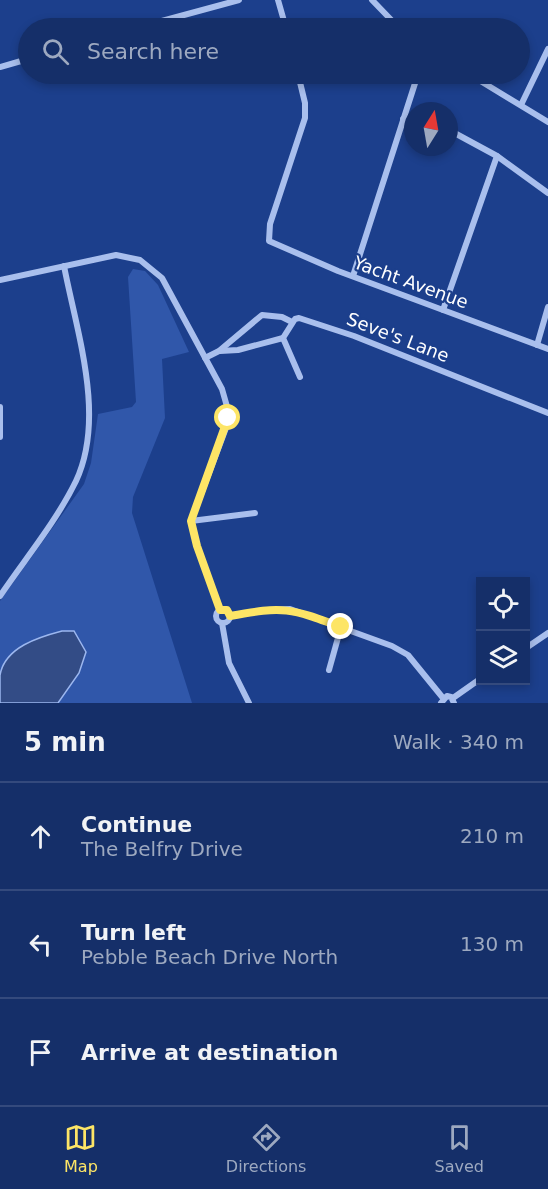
<!DOCTYPE html>
<html lang="en">
<head>
<meta charset="utf-8">
<style>
  :root { --surface:#152f69; --page:#1e376f; --text:#f1f3f6; --muted:#9da9c0; --line:#344a7d; --accent:#fde566 }
  body { margin:0; font-family:"DejaVu Sans",sans-serif; background:var(--page); color:var(--text) }
  .controls { position:absolute; right:18px; bottom:18px; display:grid; overflow:hidden; border-radius:0px; box-shadow:0 3px 9px #0003 }
  .controls button { width:54px; height:54px; display:grid; place-items:center; padding:0; border:0; border-bottom:2px solid var(--line); background:var(--surface); color:var(--text); font:30px sans-serif }
  .compass { position:absolute; left:404px; top:102px; width:54px; height:54px; border-radius:50%; background:var(--surface); box-shadow:0 3px 9px #0003; rotate:11deg }
  .stop { position:absolute; width:18px; height:18px; margin:-14px; border:4px solid #fde566; border-radius:50%; background:#fff }
  .stop.end { background:#fde566; border-color:#fff; box-shadow:0 2px 6px #0008 }
  .list { margin:0; padding:0; list-style:none }
  h2 { display:flex; justify-content:space-between; align-items:center; height:78px; margin:0; padding:0 24px; font-size:26px }
  h2 small { font-size:20px; font-weight:400; color:var(--muted) }
  .list li { display:grid; grid-template-columns:39px 1fr auto; gap:18px; align-items:center; box-sizing:border-box; height:108px; padding:0 24px; border-top:2px solid var(--line) }
  .list b { display:block; font-size:22px; white-space:nowrap }
  .list p { margin:0; font-size:20px; white-space:nowrap; color:var(--muted) }
  .list em { font-size:20px; font-style:normal; color:var(--muted) }
  .icon { flex:none; width:33px; height:33px; fill:none; stroke:currentColor; stroke-width:2; stroke-linecap:round; stroke-linejoin:round }
  .map { position:relative; flex:none; width:548px; height:703px; overflow:hidden }
  .search { position:absolute; background:var(--surface); box-shadow:0 3px 9px #0003; left:18px; right:18px; top:18px; height:66px; display:flex; align-items:center; gap:15px; box-sizing:border-box; padding:0 21px; border-radius:33px; color:var(--muted); font-size:22px }
  .sheet { height:402px; background:var(--surface) }
  nav { display:flex; justify-content:space-around; align-items:center; box-sizing:border-box; height:84px; border-top:2px solid var(--line); background:var(--surface); font-size:16px; color:var(--muted) }
  nav a { display:grid; justify-items:center; gap:3px }
  nav .on { color:var(--accent) }
  .map>svg:first-child { display:block }
  .green { fill:#3057aa }
  .water { fill:#334c86; stroke:#9cb7ef; stroke-width:1.5 }
  .lines { fill:none; stroke-linecap:round; stroke-linejoin:round }
  .street { stroke:#a9bfed; stroke-width:6 }
  .route { stroke:#fde566; stroke-width:8 }
  .labels { text-anchor:middle; dominant-baseline:central; stroke-width:4.5; stroke-linejoin:round; paint-order:stroke }
  .street-label { font-size:18px; fill:#fff; stroke:#1c3f8c }
</style>
</head>
<body>
<div class="map">
<svg width="548" height="703" viewBox="0 0 548 703">
  <rect width="100%" height="100%" fill="#1c3f8c"/>
  <!-- green -->
  <polygon class="green" points="133,269 145,271 158,285 189,352 162,359 165,418 133,497 132,513 192,703 0,703 0,601 84,484 91,463 98,414 132,407 136,402 128,277"/>
  <!-- water -->
  <path class="water" d="M62,631h12l12,21 -7,21 -21,30h-58c0,-9 0,-19 0,-28 5,-28 39,-38 62,-44z"/>
  <g class="lines">
    <!-- street -->
    <g class="street">
      <polyline points="278,0 286,28"/>
      <polyline points="372,0 399,28"/>
      <polyline points="136,28 239,0"/>
      <polyline points="0,67 28,59"/>
      <polyline points="298,74 305,103 305,118 270,224 269,241 338,271 548,349"/>
      <polyline points="469,74 548,122"/>
      <polyline points="521,105 548,49"/>
      <polyline points="403,119 413,120"/>
      <polyline points="449,130 497,156 548,193"/>
      <polyline points="353,276 418,74"/>
      <polyline points="0,280 116,255 140,260 162,278 222,389 228,410 226,428 191,521 197,546 220,610"/>
      <polyline points="443,310 497,156"/>
      <polyline points="537,345 548,307"/>
      <polyline points="220,351 238,350 283,338"/>
      <polyline points="205,358 219,351 262,315 282,317 292,322"/>
      <polyline points="300,377 283,338 295,319 299,318 354,336 548,413"/>
      <polyline points="0,407 0,437"/>
      <polyline points="191,521 255,513"/>
      <path d="M0,596c25,-37 56,-74 76,-115 30,-64 1,-148 -12,-215"/>
      <circle cx="223" cy="616" r="7"/>
      <polyline points="230,616 267,610 290,609 392,646 408,655 443,698"/>
      <polyline points="222,623 229,663 249,703"/>
      <polyline points="526,648 548,633"/>
      <polyline points="329,670 341,627"/>
      <polyline points="453,698 480,679"/>
      <polyline points="441,703 447,696 451,697 454,703"/>
    </g>
  </g>
  <g class="lines">
    <!-- route -->
    <path class="route" d="M228,418l-37,103 6,25 23,64h7l3,6c54,-10 60,-8 111,11"/>
  </g>
  <g class="labels">
    <!-- street labels -->
    <g class="street-label">
      <text transform="translate(411 282) rotate(20)">Yacht Avenue</text>
      <text transform="translate(398 337) rotate(21)">Seve's Lane</text>
    </g>
  </g>
</svg>
<div class="controls">
<button><svg class="icon" aria-label="locate" viewBox="0 0 24 24"><circle cx="12" cy="12" r="6"/><path d="M12 2v4M12 18v4M2 12h4M18 12h4"/></svg></button>
<button><svg class="icon" aria-label="layers" viewBox="0 0 24 24"><path d="M12 4l9 5-9 5-9-5zM3 14l9 5 9-5"/></svg></button>
</div>
<svg class="compass" viewBox="-18 -18 36 36"><path d="M0-13l5 13h-10z" fill="#e53935"/><path d="M0 13l5-13h-10z" fill="#9da9c0"/></svg>
<div class="stop" style="left:228px;top:418px"></div>
<div class="stop end" style="left:341px;top:627px"></div>
<div class="search"><svg class="icon" aria-label="search" viewBox="0 0 24 24"><circle cx="10" cy="10" r="6"/><path d="M15 15l6 6"/></svg>Search here</div>
</div>
<section class="sheet">
<h2>5 min<small>Walk · 340 m</small></h2>
<ul class="list">
<li><svg class="icon" aria-label="ahead" viewBox="0 0 24 24"><path d="M12 20V5M6 11l6-6 6 6"/></svg><div><b>Continue</b><p>The Belfry Drive</p></div><em>210 m</em></li>
<li><svg class="icon" aria-label="left" viewBox="0 0 24 24"><path d="M17 20v-9H6M10 6l-5 5 5 5"/></svg><div><b>Turn left</b><p>Pebble Beach Drive North</p></div><em>130 m</em></li>
<li><svg class="icon" aria-label="arrive" viewBox="0 0 24 24"><path d="M6 21V4h12l-3 4 3 4H6"/></svg><div><b>Arrive at destination</b></div></li>
</ul>
</section>
<nav>
<a class="on"><svg class="icon" aria-label="map" viewBox="0 0 24 24"><path d="M3 6l6-2 6 2 6-2v14l-6 2-6-2-6 2zM9 4v14M15 6v14"/></svg>Map</a>
<a><svg class="icon" aria-label="directions" viewBox="0 0 24 24"><path d="M12 3l9 9-9 9-9-9zM9 14v-3h6M13 9l2 2-2 2"/></svg>Directions</a>
<a><svg class="icon" aria-label="saved" viewBox="0 0 24 24"><path d="M7 4h10v16l-5-4-5 4z"/></svg>Saved</a>
</nav>
</body>
</html>
